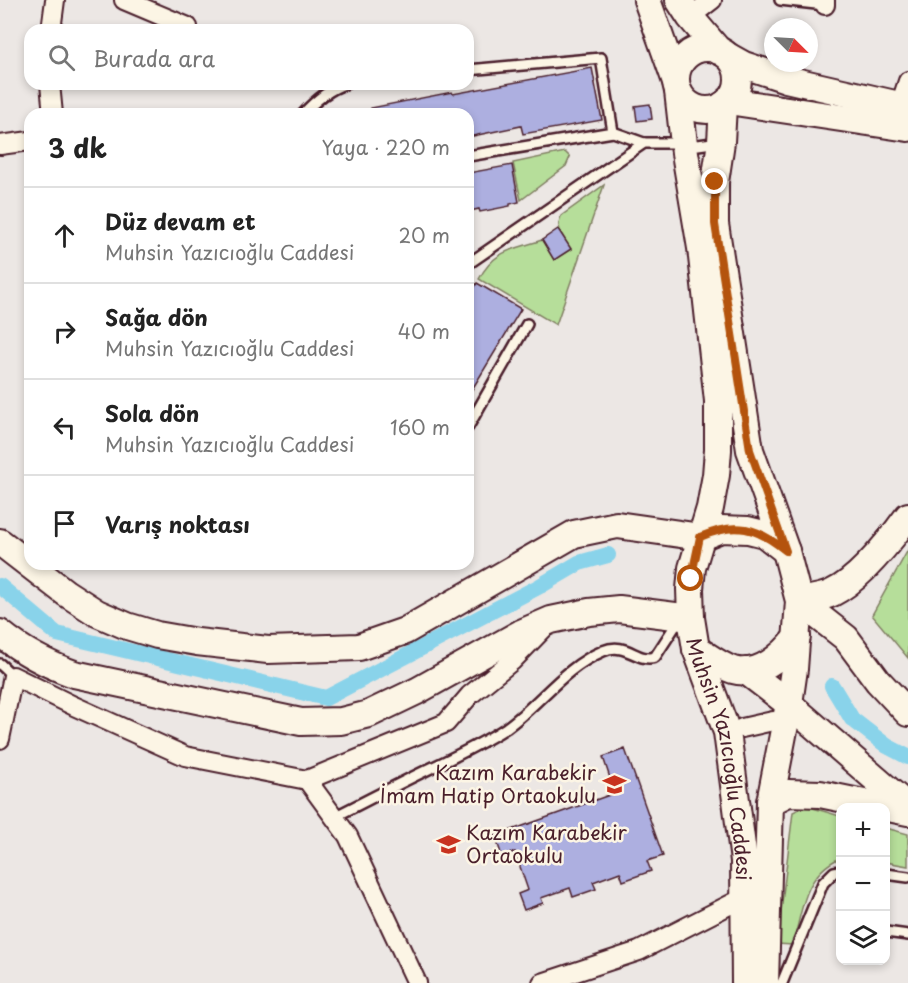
<!DOCTYPE html>
<html lang="tr">
<head>
<meta charset="utf-8">
<style>
  :root { --surface:#fff; --page:#f2f2f2; --text:#222; --muted:#767676; --line:#e0e0e0 }
  body { margin:0; font-family:"Playpen Sans",sans-serif; background:var(--page); color:var(--text) }
  .controls { position:absolute; right:18px; bottom:18px; display:grid; overflow:hidden; border-radius:12px; box-shadow:0 3px 9px #0003 }
  .controls button { width:54px; height:54px; display:grid; place-items:center; padding:0; border:0; border-bottom:2px solid var(--line); background:var(--surface); color:var(--text); font:30px sans-serif }
  .compass { position:absolute; left:764px; top:18px; width:54px; height:54px; border-radius:50%; background:var(--surface); box-shadow:0 3px 9px #0003; rotate:114deg }
  .stop { position:absolute; width:18px; height:18px; margin:-14px; border:4px solid #b45309; border-radius:50%; background:#fff }
  .stop.end { background:#b45309; border-color:#fff; box-shadow:0 2px 6px #0008 }
  .list { margin:0; padding:0; list-style:none }
  h2 { display:flex; justify-content:space-between; align-items:center; height:78px; margin:0; padding:0 24px; font-size:26px }
  h2 small { font-size:20px; font-weight:400; color:var(--muted) }
  .list li { display:grid; grid-template-columns:39px 1fr auto; gap:18px; align-items:center; box-sizing:border-box; height:96px; padding:0 24px; border-top:2px solid var(--line) }
  .list b { display:block; font-size:22px; white-space:nowrap }
  .list p { margin:0; font-size:20px; white-space:nowrap; color:var(--muted) }
  .list em { font-size:20px; font-style:normal; color:var(--muted) }
  .icon { flex:none; width:33px; height:33px; fill:none; stroke:currentColor; stroke-width:2; stroke-linecap:round; stroke-linejoin:round }
  .map { position:relative; flex:none; width:908px; height:983px; overflow:hidden }
  .search { position:absolute; background:var(--surface); box-shadow:0 3px 9px #0003; left:24px; top:24px; width:450px; height:66px; display:flex; align-items:center; gap:15px; box-sizing:border-box; padding:0 21px; border-radius:18px; color:var(--muted); font-size:22px }
  .panel { position:absolute; background:var(--surface); box-shadow:0 3px 9px #0003; left:24px; top:108px; width:450px; height:462px; border-radius:18px }
  .map>svg:first-child { display:block }
  .green { fill:#b6de9a; stroke:#807e62; stroke-width:1.5 }
  .lines { fill:none; stroke-linecap:round; stroke-linejoin:round }
  .canal { stroke:#89d3ea; stroke-width:16 }
  .building { fill:#adafe0; stroke:#4a1f2b; stroke-width:1.5 }
  .lane-casing { stroke:#4a1f2b; stroke-width:14 }
  .street-casing { stroke:#4a1f2b; stroke-width:22 }
  .secondary-casing { stroke:#4a1f2b; stroke-width:30 }
  .lane { stroke:#fcf5e5; stroke-width:9 }
  .street { stroke:#fcf5e5; stroke-width:18 }
  .secondary { stroke:#fcf5e5; stroke-width:26 }
  .route { stroke:#b45309; stroke-width:8 }
  .labels { text-anchor:middle; dominant-baseline:central; stroke-width:5; stroke-linejoin:round; paint-order:stroke }
  .street-label { font-size:20px; fill:#4a1f2b; stroke:#fcf5e5 }
  .poi-label { font-size:20px; fill:#4a1f2b; stroke:#fcf5e5; text-anchor:end }
</style>
</head>
<body>
<div class="map">
<svg width="908" height="983" viewBox="0 0 908 983">
  <rect width="100%" height="100%" fill="#ece7e4"/>
  <filter id="ink" filterUnits="userSpaceOnUse"><feTurbulence type="fractalNoise" baseFrequency=".0167" numOctaves="2"/><feDisplacementMap in="SourceGraphic" scale="12" xChannelSelector="R" yChannelSelector="G"/><feConvolveMatrix kernelMatrix="1 2 1 2 8 2 1 2 1" color-interpolation-filters="sRGB"/></filter>
  <g filter="url(#ink)">
    <!-- green -->
    <g class="green">
      <polygon points="565,152 570,157 566,166 521,200 513,163"/>
      <path d="M604,185l-48,140 -77,-46c16,-30 34,-29 63,-39l12,20 17,-11c-7,-12 -16,-19 -10,-33z"/>
      <polygon points="908,550 908,658 872,615"/>
      <path d="M806,806l34,10v42c-36,16 -38,52 -47,87l-16,-1 16,-132z"/>
      <polygon points="886,828 908,834 908,866 886,862"/>
    </g>
    <g class="lines">
      <!-- canal -->
      <g class="canal">
        <polyline points="0,586 57,634 326,698 540,586 579,563 608,555"/>
        <polyline points="832,686 852,719 887,746 908,757"/>
      </g>
    </g>
    <!-- building -->
    <g class="building">
      <polygon points="592,68 602,120 523,134 521,126 468,137 468,114 371,114 371,108 452,92 453,94"/>
      <polygon points="650,104 652,119 637,121 635,106"/>
      <polygon points="512,165 519,202 510,204 510,206 480,212 479,209 470,211 468,173"/>
      <polygon points="558,229 571,249 554,260 542,240"/>
      <polygon points="477,283 521,309 468,396 468,298"/>
      <polygon points="625,749 663,856 647,861 651,871 623,881 620,872 593,882 596,889 573,897 570,888 541,898 543,903 524,910 518,894 528,890 515,852 502,856 495,836 615,793 603,757"/>
    </g>
    <g class="lines">
      <defs>
        <g id="lane">
          <polyline points="780,0 825,5"/>
          <polyline points="468,70 601,58 613,132"/>
          <path d="M303,114c12,-13 26,-25 42,-30"/>
          <polyline points="468,156 613,132 644,143"/>
          <polyline points="468,264 644,143 685,143 698,145 719,142"/>
          <polyline points="468,427 527,324"/>
          <polyline points="0,664 13,676"/>
          <path d="M334,817c30,-15 60,-31 91,-46 27,-13 55,-26 81,-43 34,-24 57,-60 97,-77 24,-10 34,12 52,6l24,-37"/>
          <polyline points="886,874 908,877"/>
          <polyline points="886,932 908,935"/>
          <polyline points="782,983 823,883 834,872 840,871"/>
        </g>
        <g id="street">
          <polyline points="124,0 188,27"/>
          <polyline points="825,5 825,0"/>
          <polyline points="690,17 712,0"/>
          <polyline points="51,30 55,0"/>
          <polyline points="50,84 53,114"/>
          <polyline points="900,105 908,81"/>
          <polyline points="0,145 30,141"/>
          <polyline points="742,728 773,721"/>
          <polyline points="0,739 13,676 74,706 185,756 307,780"/>
          <polyline points="417,983 348,836 307,780 446,723 470,695 512,661 545,627"/>
          <polyline points="542,983 639,951 743,898"/>
        </g>
        <g id="secondary">
          <polyline points="647,0 676,82"/>
          <polyline points="679,0 690,17 719,51"/>
          <circle cx="707" cy="79" r="31"/>
          <polyline points="726,55 744,65 786,79 908,107"/>
          <path id="s1" d="M678,91l7,62 16,95 17,153v49l-2,25 -6,33 -18,60 -2,21 1,29 5,31 31,83 17,129 1,122"/>
          <polyline points="728,101 908,128"/>
          <polyline points="723,105 721,142 715,182 715,224 750,450 786,551 799,601 794,669 789,704 770,802 765,983"/>
          <polyline points="0,542 66,593 97,613 127,626 157,635 197,642 268,650 359,647 405,631 574,534 617,525 701,537 721,529 748,530 764,534 786,551"/>
          <polyline points="799,601 846,638 878,681 908,713"/>
          <path d="M799,601c10,-2 23,-3 33,-8 27,-13 58,-52 76,-77"/>
          <path d="M0,633c23,19 46,31 74,41l227,48 40,-1 28,-7 48,-23 104,-58 30,-13 38,-8 30,-3 72,9"/>
          <path d="M696,649c12,7 24,17 37,21 25,7 50,-14 64,-33"/>
          <polyline points="746,671 789,704 908,807"/>
          <polyline points="770,802 788,793 820,794 908,812"/>
        </g>
      </defs>
      <!-- lane casing -->
      <use href="#lane" class="lane-casing"/>
      <!-- street casing -->
      <use href="#street" class="street-casing"/>
      <!-- secondary casing -->
      <use href="#secondary" class="secondary-casing"/>
      <!-- lane -->
      <use href="#lane" class="lane"/>
      <!-- street -->
      <use href="#street" class="street"/>
      <!-- secondary -->
      <use href="#secondary" class="secondary"/>
    </g>
  </g>
  <g class="lines" filter="url(#ink)">
    <!-- route -->
    <path class="route" d="M691,579l9,-42c36,-16 57,-10 86,14l-36,-101 -35,-226v-42"/>
  </g>
  <!-- icons -->
  <defs>
    <symbol id="school-bare" viewBox="-9 -9 18 18"><path d="M0-5L7-2L0 1L-7-2ZM-4 1L0 2.5L4 1V4Q0 6-4 4Z" fill="#c8321e" stroke="#fcf5e5" stroke-width="2.5" paint-order="stroke"/></symbol>
  </defs>
  <g fill-rule="evenodd">
    <use href="#school-bare" x="598" y="768" width="33" height="33"/>
    <use href="#school-bare" x="432" y="828" width="33" height="33"/>
  </g>
  <g class="labels">
    <!-- street labels -->
    <g class="street-label">
      <text stroke="none"><textPath href="#s1" startOffset="678">Muhsin Yazıcıoğlu Caddesi</textPath></text>
    </g>
    <!-- poi labels -->
    <g class="poi-label">
      <text x="596" y="772">Kazım Karabekir<tspan x="596" dy="23">İmam Hatip Ortaokulu</tspan></text>
      <text x="466" y="832" text-anchor="start">Kazım Karabekir<tspan x="466" dy="23">Ortaokulu</tspan></text>
    </g>
  </g>
</svg>
<div class="controls">
<button>+</button>
<button>−</button>
<button><svg class="icon" aria-label="layers" viewBox="0 0 24 24"><path d="M12 4l9 5-9 5-9-5zM3 14l9 5 9-5"/></svg></button>
</div>
<svg class="compass" viewBox="-18 -18 36 36"><path d="M0-13l5 13h-10z" fill="#e53935"/><path d="M0 13l5-13h-10z" fill="#767676"/></svg>
<div class="stop" style="left:691px;top:579px"></div>
<div class="stop end" style="left:715px;top:182px"></div>
<div class="search"><svg class="icon" aria-label="search" viewBox="0 0 24 24"><circle cx="10" cy="10" r="6"/><path d="M15 15l6 6"/></svg>Burada ara</div>
<section class="panel">
<h2>3 dk<small>Yaya · 220 m</small></h2>
<ul class="list">
<li><svg class="icon" aria-label="ahead" viewBox="0 0 24 24"><path d="M12 20V5M6 11l6-6 6 6"/></svg><div><b>Düz devam et</b><p>Muhsin Yazıcıoğlu Caddesi</p></div><em>20 m</em></li>
<li><svg class="icon" aria-label="right" viewBox="0 0 24 24"><path d="M7 20v-9h11M14 6l5 5-5 5"/></svg><div><b>Sağa dön</b><p>Muhsin Yazıcıoğlu Caddesi</p></div><em>40 m</em></li>
<li><svg class="icon" aria-label="left" viewBox="0 0 24 24"><path d="M17 20v-9H6M10 6l-5 5 5 5"/></svg><div><b>Sola dön</b><p>Muhsin Yazıcıoğlu Caddesi</p></div><em>160 m</em></li>
<li><svg class="icon" aria-label="arrive" viewBox="0 0 24 24"><path d="M6 21V4h12l-3 4 3 4H6"/></svg><div><b>Varış noktası</b></div></li>
</ul>
</section>
</div>
</body>
</html>
